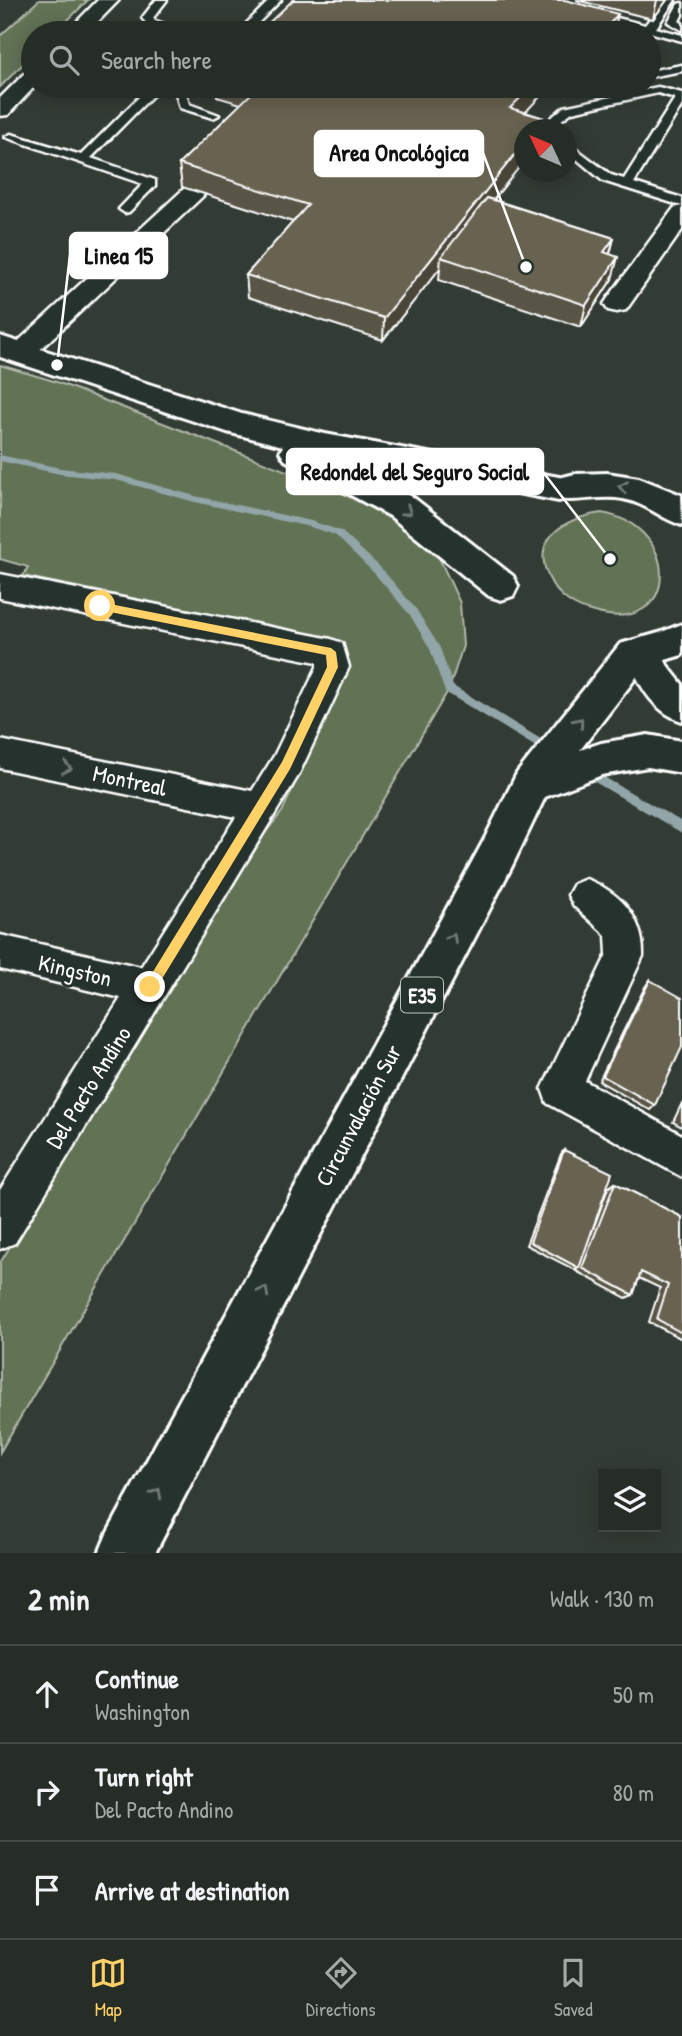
<!DOCTYPE html>
<html lang="en">
<head>
<meta charset="utf-8">
<style>
  :root { --surface:#262d27; --page:#323933; --text:#f1f3f6; --muted:#a4a8a7; --line:#424944; --accent:#ffd166 }
  body { margin:0; font-family:"Patrick Hand",sans-serif; background:var(--page); color:var(--text) }
  .controls { position:absolute; right:21px; bottom:21px; display:grid; overflow:hidden; border-radius:0px; box-shadow:0 4px 18px #0003 }
  .controls button { width:63px; height:63px; display:grid; place-items:center; padding:0; border:0; border-bottom:2px solid var(--line); background:var(--surface); color:var(--text); font:35px sans-serif }
  .compass { position:absolute; left:514px; top:119px; width:63px; height:63px; border-radius:50%; background:var(--surface); box-shadow:0 4px 18px #0003; rotate:314deg }
  .stop { position:absolute; width:21px; height:21px; margin:-16px; border:5px solid #ffd166; border-radius:50%; background:#fff }
  .stop.end { background:#ffd166; border-color:#fff; box-shadow:0 2px 7px #0008 }
  .list { margin:0; padding:0; list-style:none }
  h2 { display:flex; justify-content:space-between; align-items:center; height:91px; margin:0; padding:0 28px; font-size:30px }
  h2 small { font-size:23px; font-weight:400; color:var(--muted) }
  .list li { display:grid; grid-template-columns:46px 1fr auto; gap:21px; align-items:center; box-sizing:border-box; height:98px; padding:0 28px; border-top:2px solid var(--line) }
  .list b { display:block; font-size:26px; white-space:nowrap }
  .list p { margin:0; font-size:23px; white-space:nowrap; color:var(--muted) }
  .list em { font-size:23px; font-style:normal; color:var(--muted) }
  .icon { flex:none; width:38px; height:38px; fill:none; stroke:currentColor; stroke-width:2; stroke-linecap:round; stroke-linejoin:round }
  .map { position:relative; flex:none; width:682px; height:1553px; overflow:hidden }
  .search { position:absolute; background:var(--surface); box-shadow:0 4px 18px #0003; left:21px; right:21px; top:21px; height:77px; display:flex; align-items:center; gap:18px; box-sizing:border-box; padding:0 24px; border-radius:38px; color:var(--muted); font-size:26px }
  .sheet { height:385px; background:var(--surface) }
  nav { display:flex; justify-content:space-around; align-items:center; box-sizing:border-box; height:98px; border-top:2px solid var(--line); background:var(--surface); font-size:19px; color:var(--muted) }
  nav a { display:grid; justify-items:center; gap:4px }
  nav .on { color:var(--accent) }
  .map>svg:first-child { display:block }
  .green { fill:#627254; stroke:#b0b8aa; stroke-width:2 }
  .lines { fill:none; stroke-linecap:round; stroke-linejoin:round }
  .stream { fill:#92a6a9; fill-rule:evenodd }
  .lane-casing { stroke:#fff; stroke-width:5 }
  .street-casing { stroke:#fff; stroke-width:5 }
  .secondary-casing { stroke:#fff; stroke-width:6 }
  .highway-casing { stroke:#fff; stroke-width:6 }
  .lane { fill:#26332d; fill-rule:evenodd }
  .street { fill:#26332d; fill-rule:evenodd }
  .secondary { fill:#26332d; fill-rule:evenodd }
  .highway { fill:#26332d; fill-rule:evenodd }
  .wall { fill:#595446; stroke:#fff; stroke-width:2 }
  .shaded-wall { fill:#494539; stroke:#fff; stroke-width:2 }
  .building { fill:#686251; stroke:#fff; stroke-width:2 }
  .oneway { stroke:#727a76 }
  .route { fill:#ffd166 }
  .labels { text-anchor:middle; dominant-baseline:central; stroke-width:6; stroke-linejoin:round; paint-order:stroke }
  .shield { fill:#26332d; stroke:#bec2c0; stroke-width:2 }
  .shield-label { font-size:21px; font-weight:bold; fill:#fff }
  .street-label { font-size:23px; fill:#fff; stroke:#26332d }
  .leader { fill:none; stroke:#fff; stroke-width:2.5 }
  .callout-dot { fill:#fff; stroke:#26332d; stroke-width:2.5 }
  .callout { fill:#fff; stroke:#fff; stroke-width:2.5 }
  .callout-label { font-size:24px; text-anchor:middle; font-weight:bold; fill:#111 }
</style>
</head>
<body>
<div class="map">
<svg width="682" height="1553" viewBox="0 0 682 1553">
  <rect width="100%" height="100%" fill="#333c34"/>
  <filter id="ink" filterUnits="userSpaceOnUse"><feTurbulence type="fractalNoise" baseFrequency=".0143" numOctaves="2"/><feDisplacementMap in="SourceGraphic" scale="14" xChannelSelector="R" yChannelSelector="G"/><feConvolveMatrix kernelMatrix="1 2 1 2 8 2 1 2 1" color-interpolation-filters="sRGB"/></filter>
  <g filter="url(#ink)">
    <!-- green -->
    <g class="green">
      <polygon points="39,0 88,0 55,33 33,33 33,54 0,87 0,36"/>
      <polygon points="0,365 57,382 390,511 436,551 460,603 463,646 449,689 0,1452 0,1263 247,855 282,812 350,664 341,648 326,637 23,576 28,567 0,559"/>
      <path d="M601,513c81,12 81,124 -7,99 -19,-4 -37,-16 -45,-34 -20,-41 18,-60 52,-65z"/>
    </g>
    <g class="lines">
      <!-- stream -->
      <g class="stream">
        <polygon points="0,455 60,468 116,474 195,496 311,521 341,531 380,567 416,609 440,648 453,686 554,747 555,750 554,753 546,753 445,692 430,649 410,615 374,573 335,535 310,527 195,502 116,480 60,474 0,461"/>
        <polygon points="585,766 682,822 682,833 581,774 580,771 581,768"/>
      </g>
      <defs>
        <g id="lane">
          <path d="M156,0h11l-14,18 2,3 37,12c-16,0 -40,-1 -50,-15z"/>
          <polygon points="270,0 281,0 248,33 237,33"/>
          <polygon points="665,0 675,0 656,28 682,35 682,41 588,15 593,12 645,25"/>
          <polygon points="682,3 682,15 679,21 682,23 682,30 668,22 678,4"/>
          <polygon points="83,24 111,31 112,33 95,33 79,29 78,27"/>
          <polygon points="682,65 682,71 649,77 649,71"/>
          <polygon points="150,86 162,86 91,158 155,180 155,186 129,212 125,213 119,209 143,184 5,137 11,134 81,155"/>
          <polygon points="174,86 184,86 189,104 219,115 213,118 180,108"/>
          <polygon points="582,86 618,86 601,92"/>
          <polygon points="658,87 682,93 682,105 634,183 682,198 682,206 603,181 566,150 566,141 611,175 624,179 675,98 658,93 572,112 560,121 558,130 546,130 551,118 564,107"/>
        </g>
        <g id="street">
          <polygon points="98,0 119,0 87,33 66,33"/>
          <polygon points="33,70 35,86 8,115 0,116 0,98 26,72"/>
          <polygon points="195,184 203,186 207,191 203,196 30,359 21,362 12,359 8,353 12,347 187,186"/>
          <polygon points="682,206 682,230 626,310 617,312 608,310 604,304 608,298 674,208"/>
          <polygon points="0,574 331,639 342,643 349,667 298,776 15,1243 0,1249 0,1190 121,998 0,969 0,935 141,967 236,817 0,768 0,740 252,791 274,756 317,667 317,662 0,598"/>
          <path d="M586,879c34,13 58,39 57,77l-58,125 97,54v42l-135,-74 -5,-14 65,-135 -1,-19 -32,-29 -6,-11 6,-11z"/>
        </g>
        <g id="secondary">
          <polygon points="0,336 242,414 325,434 559,477 571,481 575,489 571,497 559,501 336,458 414,498 513,576 518,586 513,596 501,600 489,596 390,516 285,460 280,452 283,446 227,432 0,357"/>
          <path d="M644,637l13,5 10,23 15,19v37c-31,-10 -45,-40 -56,-69l5,-10z"/>
        </g>
        <g id="highway">
          <path d="M607,473l32,5 42,17 1,30c-21,-6 -36,-22 -59,-26 -25,-5 -52,6 -76,-2l-4,-8 4,-8 28,-7z"/>
          <polygon points="682,624 682,655 645,666 580,750 601,743 648,735 682,741 682,773 648,767 602,775 545,797 512,866 155,1553 99,1553 107,1534 484,840 517,773 620,644 659,633"/>
        </g>
      </defs>
      <!-- lane casing -->
      <use href="#lane" class="lane-casing"/>
      <!-- street casing -->
      <use href="#street" class="street-casing"/>
      <!-- secondary casing -->
      <use href="#secondary" class="secondary-casing"/>
      <!-- highway casing -->
      <use href="#highway" class="highway-casing"/>
      <!-- lane -->
      <use href="#lane" class="lane"/>
      <!-- street -->
      <use href="#street" class="street"/>
      <!-- secondary -->
      <use href="#secondary" class="secondary"/>
      <!-- highway -->
      <use href="#highway" class="highway"/>
    </g>
    <!-- wall -->
    <g class="wall">
      <polygon points="576,0 667,0 653,19"/>
      <polygon points="216,86 574,86 568,93 547,89 525,112 544,118 542,130 524,130 494,200 614,238 610,254 612,279 581,327 439,280 440,268 383,340 248,297 246,275 293,222 182,187 179,164 241,104 217,97"/>
      <polygon points="650,980 655,1105 650,1110 599,1081 645,987"/>
      <polygon points="682,1103 682,1127 673,1122"/>
      <polygon points="564,1150 592,1232 608,1188 615,1183 682,1217 682,1339 649,1322 660,1288 639,1278 633,1295 626,1298 576,1271 577,1269 575,1270 526,1245 561,1154"/>
    </g>
    <!-- shaded-wall -->
    <g class="shaded-wall">
      <polygon points="657,0 667,0 653,19"/>
      <polygon points="618,14 614,33 602,33"/>
      <polygon points="532,86 547,86 547,89 508,131 510,108"/>
      <polygon points="569,86 574,86 568,93"/>
      <polygon points="544,118 542,130 535,130"/>
      <polygon points="524,143 524,161 447,259 441,257 440,268 383,340 384,318"/>
      <polygon points="614,238 608,260 604,252"/>
      <polygon points="618,257 612,279 581,327 586,305"/>
    </g>
    <!-- building -->
    <g class="building">
      <polygon points="293,0 565,0 618,14 602,33 258,33"/>
      <polygon points="255,86 532,86 510,108 544,118 535,130 524,130 524,143 384,318 246,275 308,205 179,164 258,87"/>
      <polygon points="487,198 614,238 604,252 618,257 586,305 441,257"/>
      <polygon points="650,980 682,998 682,1047 655,1105 603,1076"/>
      <polygon points="564,1150 612,1173 579,1268 530,1242"/>
      <polygon points="615,1183 682,1217 682,1333 657,1319 668,1285 641,1272 633,1295 582,1268"/>
    </g>
    <!-- one-way arrows -->
    <defs><path id="oneway-chevron" d="M-2-3.5L2.5 0L-2 3.5" fill="none" stroke-width="1.6" stroke-linecap="round" stroke-linejoin="round" transform="scale(1.75)"/></defs>
    <g class="oneway">
      <use href="#oneway-chevron" transform="translate(623 487) rotate(-169)"/>
      <use href="#oneway-chevron" transform="translate(407 511) rotate(36)"/>
      <use href="#oneway-chevron" transform="translate(579 722) rotate(-51)"/>
      <use href="#oneway-chevron" transform="translate(67 768) rotate(12)"/>
      <use href="#oneway-chevron" transform="translate(452 938) rotate(-62)"/>
      <use href="#oneway-chevron" transform="translate(264 1291) rotate(-62)"/>
      <use href="#oneway-chevron" transform="translate(157 1493) rotate(-62)"/>
    </g>
  </g>
  <!-- route -->
  <polygon class="route" points="100,602 331,648 336,652 338,667 290,769 154,992 150,993 146,992 146,983 282,762 327,667 326,655 100,610 95,606"/>
  <g class="labels">
    <!-- shield labels -->
    <rect class="shield" x="401" y="977.5" width="42" height="35" rx="5"/>
    <g class="shield-label">
      <text x="422" y="995">E35</text>
    </g>
    <!-- street labels -->
    <g class="street-label">
      <text transform="translate(130 780) rotate(12)">Montreal</text>
      <text transform="translate(75 970) rotate(13)">Kingston</text>
      <text transform="translate(88 1087) rotate(-58)">Del Pacto Andino</text>
      <text transform="translate(358 1115) rotate(-62)">Circunvalación Sur</text>
    </g>
  </g>
  <!-- callouts -->
  <path class="leader" d="M526 267L483 153M57 365L70 255M610 559L543 472"/>
  <g class="callout-dot">
    <circle cx="526" cy="267" r="7"/>
    <circle cx="57" cy="365" r="7"/>
    <circle cx="610" cy="559" r="7"/>
  </g>
  <g class="callout">
    <rect x="315" y="131" width="168" height="45" rx="7"/>
    <rect x="70" y="233" width="97" height="45" rx="7"/>
    <rect x="287" y="449" width="256" height="45" rx="7"/>
  </g>
  <g class="callout-label">
    <text x="399" y="161">Area Oncológica</text>
    <text x="119" y="264">Linea 15</text>
    <text x="415" y="480">Redondel del Seguro Social</text>
  </g>
</svg>
<div class="controls">
<button><svg class="icon" aria-label="layers" viewBox="0 0 24 24"><path d="M12 4l9 5-9 5-9-5zM3 14l9 5 9-5"/></svg></button>
</div>
<svg class="compass" viewBox="-18 -18 36 36"><path d="M0-13l5 13h-10z" fill="#e53935"/><path d="M0 13l5-13h-10z" fill="#a4a8a7"/></svg>
<div class="stop" style="left:100px;top:606px"></div>
<div class="stop end" style="left:150px;top:987px"></div>
<div class="search"><svg class="icon" aria-label="search" viewBox="0 0 24 24"><circle cx="10" cy="10" r="6"/><path d="M15 15l6 6"/></svg>Search here</div>
</div>
<section class="sheet">
<h2>2 min<small>Walk · 130 m</small></h2>
<ul class="list">
<li><svg class="icon" aria-label="ahead" viewBox="0 0 24 24"><path d="M12 20V5M6 11l6-6 6 6"/></svg><div><b>Continue</b><p>Washington</p></div><em>50 m</em></li>
<li><svg class="icon" aria-label="right" viewBox="0 0 24 24"><path d="M7 20v-9h11M14 6l5 5-5 5"/></svg><div><b>Turn right</b><p>Del Pacto Andino</p></div><em>80 m</em></li>
<li><svg class="icon" aria-label="arrive" viewBox="0 0 24 24"><path d="M6 21V4h12l-3 4 3 4H6"/></svg><div><b>Arrive at destination</b></div></li>
</ul>
</section>
<nav>
<a class="on"><svg class="icon" aria-label="map" viewBox="0 0 24 24"><path d="M3 6l6-2 6 2 6-2v14l-6 2-6-2-6 2zM9 4v14M15 6v14"/></svg>Map</a>
<a><svg class="icon" aria-label="directions" viewBox="0 0 24 24"><path d="M12 3l9 9-9 9-9-9zM9 14v-3h6M13 9l2 2-2 2"/></svg>Directions</a>
<a><svg class="icon" aria-label="saved" viewBox="0 0 24 24"><path d="M7 4h10v16l-5-4-5 4z"/></svg>Saved</a>
</nav>
</body>
</html>
